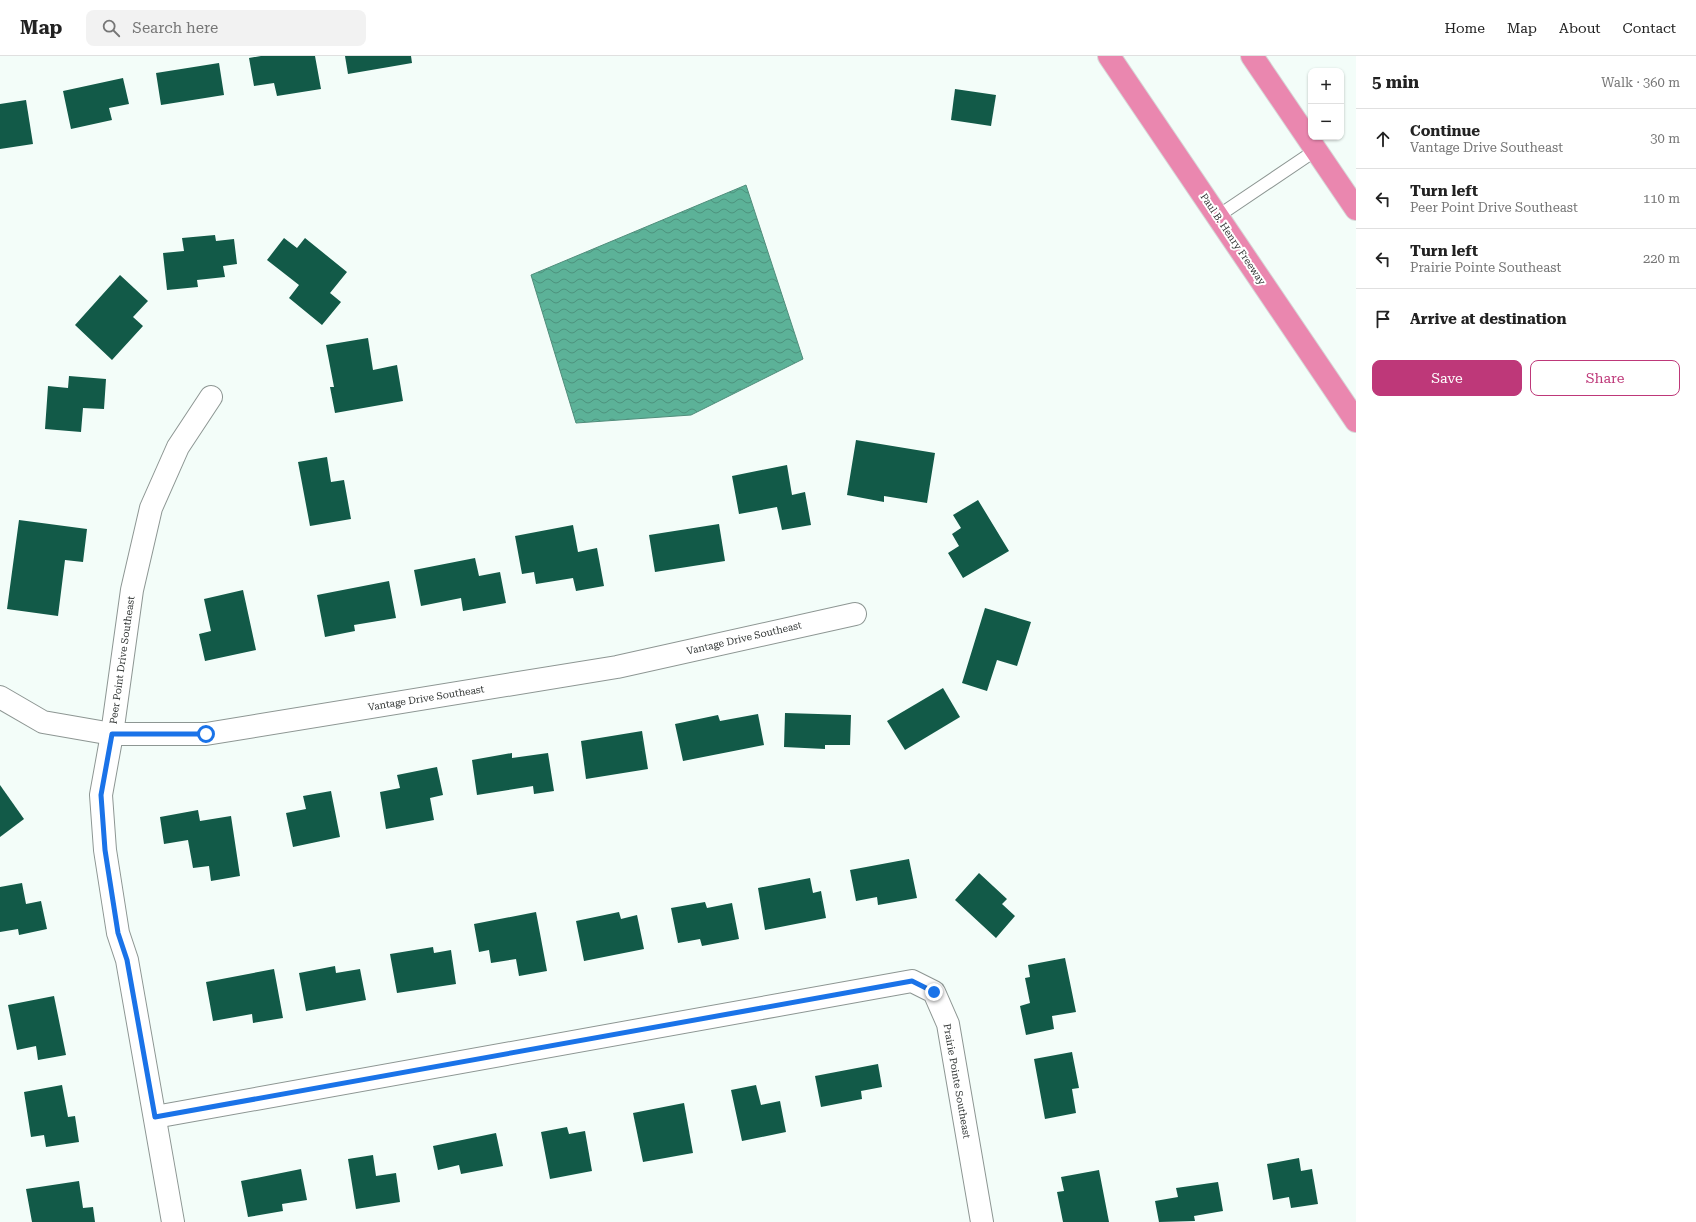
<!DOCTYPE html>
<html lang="en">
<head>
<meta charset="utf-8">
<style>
  :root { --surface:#fff; --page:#f2f2f2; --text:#222; --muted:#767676; --line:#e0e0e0; --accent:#be3879 }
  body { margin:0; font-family:"Roboto Serif",serif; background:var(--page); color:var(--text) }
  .controls { position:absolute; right:12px; top:12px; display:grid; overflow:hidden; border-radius:8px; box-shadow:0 1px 3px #0004 }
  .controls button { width:36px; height:36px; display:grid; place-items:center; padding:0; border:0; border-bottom:1px solid var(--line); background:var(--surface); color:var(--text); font:20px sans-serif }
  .stop { position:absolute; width:12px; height:12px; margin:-9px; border:3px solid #1a73e8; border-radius:50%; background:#fff }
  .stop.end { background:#1a73e8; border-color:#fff; box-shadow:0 1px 4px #0008 }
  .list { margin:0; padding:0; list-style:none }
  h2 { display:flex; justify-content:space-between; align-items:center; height:52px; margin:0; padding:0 16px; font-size:17px }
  h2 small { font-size:13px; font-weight:400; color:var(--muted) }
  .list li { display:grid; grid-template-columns:26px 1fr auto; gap:12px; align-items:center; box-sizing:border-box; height:60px; padding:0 16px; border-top:1px solid var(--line) }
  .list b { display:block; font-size:15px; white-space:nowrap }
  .list p { margin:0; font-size:13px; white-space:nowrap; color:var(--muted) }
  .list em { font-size:13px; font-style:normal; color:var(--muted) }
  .actions { display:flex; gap:8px; padding:12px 16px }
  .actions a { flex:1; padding:9px 0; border:1px solid var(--accent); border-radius:8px; text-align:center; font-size:14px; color:var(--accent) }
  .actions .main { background:var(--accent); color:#fff }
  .icon { flex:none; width:22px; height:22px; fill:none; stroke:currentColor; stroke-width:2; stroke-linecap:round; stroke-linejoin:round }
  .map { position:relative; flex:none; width:1356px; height:1166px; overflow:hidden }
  header { display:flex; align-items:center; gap:24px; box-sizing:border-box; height:56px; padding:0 20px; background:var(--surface); border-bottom:1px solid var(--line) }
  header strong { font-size:19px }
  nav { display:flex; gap:22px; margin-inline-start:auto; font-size:14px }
  .search { width:280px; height:36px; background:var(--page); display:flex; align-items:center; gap:10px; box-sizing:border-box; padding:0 14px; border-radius:8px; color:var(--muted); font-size:15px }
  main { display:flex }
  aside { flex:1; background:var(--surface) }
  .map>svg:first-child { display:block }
  .water { fill:url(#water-waves); stroke:#508d7b }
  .building { fill:#125a48 }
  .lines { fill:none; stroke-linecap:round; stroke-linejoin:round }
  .lane-casing { stroke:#8d9693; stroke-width:14 }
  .street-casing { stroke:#8d9693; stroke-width:24 }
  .highway-casing { stroke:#d6d7d7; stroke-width:24 }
  .lane { stroke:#fff; stroke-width:12 }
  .street { stroke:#fff; stroke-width:22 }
  .highway { stroke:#ea87af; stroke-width:22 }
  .route { stroke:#1a73e8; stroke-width:5 }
  .labels { text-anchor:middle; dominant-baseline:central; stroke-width:4; stroke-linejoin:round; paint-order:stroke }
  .street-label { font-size:10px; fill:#333736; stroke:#fff }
</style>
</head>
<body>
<header>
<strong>Map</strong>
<div class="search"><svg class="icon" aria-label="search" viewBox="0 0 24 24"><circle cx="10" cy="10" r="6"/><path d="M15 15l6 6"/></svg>Search here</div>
<nav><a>Home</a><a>Map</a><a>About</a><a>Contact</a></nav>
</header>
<main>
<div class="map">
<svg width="1356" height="1166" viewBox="0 0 1356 1166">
  <defs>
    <pattern id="water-waves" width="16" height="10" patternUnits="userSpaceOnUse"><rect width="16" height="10" fill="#5cb298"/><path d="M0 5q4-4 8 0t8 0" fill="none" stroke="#4d927d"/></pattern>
  </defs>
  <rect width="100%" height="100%" fill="#f3fdf9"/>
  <!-- water -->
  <polygon class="water" points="746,129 803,303 691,359 576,367 531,219"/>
  <!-- building -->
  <g class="building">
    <polygon points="261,0 315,0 321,33 277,40 274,27 254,30 249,2"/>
    <polygon points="345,0 411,0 412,7 348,18"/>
    <polygon points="219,7 224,39 161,49 156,17"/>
    <polygon points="123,22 129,48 109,52 112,64 71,73 63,35"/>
    <polygon points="955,33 996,39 991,70 951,64"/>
    <polygon points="26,44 33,88 0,93 0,48"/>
    <polygon points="215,179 216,185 234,183 237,208 223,210 225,221 197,224 198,231 167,234 163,197 184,195 182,182"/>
    <polygon points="284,182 297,192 305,182 347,216 330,237 341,246 322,269 289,242 299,229 267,204"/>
    <polygon points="120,219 148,245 133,261 143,270 112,304 75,269"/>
    <polygon points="368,282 373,314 397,309 403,345 335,357 330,331 334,331 326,289"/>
    <polygon points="69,320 106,323 104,353 83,352 81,376 45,373 48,330 68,332"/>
    <polygon points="856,384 935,397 927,447 884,440 884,446 847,439"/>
    <polygon points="327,401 331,426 344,424 351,463 310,470 298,406"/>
    <polygon points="787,409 792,439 805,436 811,469 782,474 777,451 739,458 732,420"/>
    <polygon points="978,444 1009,495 963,522 948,497 959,490 952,478 961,472 953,459"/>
    <polygon points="19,464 87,473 83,506 65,504 58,560 7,553"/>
    <polygon points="719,468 725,505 655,516 649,479"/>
    <polygon points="573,469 578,496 597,492 604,530 576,535 573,522 536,528 534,516 522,518 515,480"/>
    <polygon points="475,502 479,520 500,516 506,547 463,555 461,542 421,550 414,514"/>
    <polygon points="389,525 396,562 354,569 355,575 325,581 317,539"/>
    <polygon points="243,534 256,594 205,605 199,578 211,575 204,543"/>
    <polygon points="985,552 1031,566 1017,610 997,604 987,635 962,627"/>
    <polygon points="943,632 960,661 905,694 887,665"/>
    <polygon points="785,657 851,659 850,689 825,689 825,693 784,691"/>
    <polygon points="758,658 764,689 683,705 675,668 718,659 720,665"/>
    <polygon points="642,675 648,713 586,723 581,685"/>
    <polygon points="512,697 512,702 548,697 554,735 534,738 533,730 477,739 472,704"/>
    <polygon points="437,711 443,739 430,742 434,764 386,773 380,736 400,732 397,719"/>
    <polygon points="0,729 24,763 0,781"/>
    <polygon points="331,735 340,781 293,791 286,757 306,753 303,740"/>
    <polygon points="198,754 200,765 231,760 240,820 211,825 209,810 193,812 188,784 164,788 160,761"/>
    <polygon points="909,803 917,842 878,849 877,841 856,845 850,814"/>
    <polygon points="979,817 1007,843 1002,848 1015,860 996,882 955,844"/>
    <polygon points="810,822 813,837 821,835 826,862 765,874 758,832"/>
    <polygon points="22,827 26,848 41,845 47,873 19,879 18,873 0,876 0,831"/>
    <polygon points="705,846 707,852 732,847 739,883 702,890 700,883 678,887 671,852"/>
    <polygon points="536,856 547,915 519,920 516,903 491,907 489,894 479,896 474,868"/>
    <polygon points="619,856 621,863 637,859 644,893 584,905 576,865"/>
    <polygon points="433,891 434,897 451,894 456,928 397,937 390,898"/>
    <polygon points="1065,902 1076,956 1052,960 1054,973 1026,979 1020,950 1030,947 1025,922 1030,921 1028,909"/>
    <polygon points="335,910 336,917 360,913 366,944 306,955 299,917"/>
    <polygon points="274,913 283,962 253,967 252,958 213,965 206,926"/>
    <polygon points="54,940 66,999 38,1004 36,990 17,994 8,949"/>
    <polygon points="1072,996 1079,1032 1072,1033 1076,1057 1045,1063 1034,1003"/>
    <polygon points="878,1008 882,1031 861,1035 862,1043 821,1051 815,1020"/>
    <polygon points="62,1029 68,1061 75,1060 79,1086 46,1091 44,1079 31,1081 24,1036"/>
    <polygon points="756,1029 761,1049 780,1045 786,1076 742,1085 731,1034"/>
    <polygon points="684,1047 693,1097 643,1106 633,1057"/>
    <polygon points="567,1071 569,1078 585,1075 592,1115 550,1123 541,1076"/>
    <polygon points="496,1077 503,1110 461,1118 459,1109 438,1114 433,1090"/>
    <polygon points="373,1099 376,1120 396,1117 400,1146 356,1153 348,1103"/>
    <polygon points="1299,1102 1301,1115 1312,1113 1318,1148 1291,1152 1289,1141 1273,1144 1267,1108"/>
    <polygon points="301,1113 307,1144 282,1148 283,1155 248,1161 241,1125"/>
    <polygon points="1099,1114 1109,1166 1063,1166 1057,1136 1064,1135 1061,1121"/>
    <polygon points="79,1125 83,1152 93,1151 95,1166 32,1166 26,1133"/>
    <polygon points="1218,1126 1223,1155 1194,1160 1195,1165 1159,1166 1155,1145 1178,1141 1176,1132"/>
  </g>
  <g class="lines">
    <defs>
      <polyline id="lane" points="1218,160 1316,94"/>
      <g id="street">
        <polyline points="0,641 43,666 112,678 206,678 617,611 855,558"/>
        <polyline points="155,1061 912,925 934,936 948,968 982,1166"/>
        <polyline points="173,1166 127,904 118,877 105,794 101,739 112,678 132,534 151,452 178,391 211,341"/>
      </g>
      <g id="highway">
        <polyline points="1109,0 1356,365"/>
        <polyline points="1252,0 1356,153"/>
      </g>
    </defs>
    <!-- lane casing -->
    <use href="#lane" class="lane-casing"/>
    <!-- street casing -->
    <use href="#street" class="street-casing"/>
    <!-- highway casing -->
    <use href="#highway" class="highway-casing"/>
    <!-- lane -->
    <use href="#lane" class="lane"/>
    <!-- street -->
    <use href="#street" class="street"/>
    <!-- highway -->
    <use href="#highway" class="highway"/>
  </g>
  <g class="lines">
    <!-- route -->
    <polyline class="route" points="206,678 112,678 101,739 105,794 118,877 127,904 155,1061 912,925 934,936"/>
  </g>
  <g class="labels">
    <!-- street labels -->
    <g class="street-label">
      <text transform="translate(1233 183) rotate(56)">Paul B. Henry Freeway</text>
      <text transform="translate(744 582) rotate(-13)">Vantage Drive Southeast</text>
      <text transform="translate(122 604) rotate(-82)">Peer Point Drive Southeast</text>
      <text transform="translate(426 642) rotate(-9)">Vantage Drive Southeast</text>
      <text transform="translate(957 1025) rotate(80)">Prairie Pointe Southeast</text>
    </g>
  </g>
</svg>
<div class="controls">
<button>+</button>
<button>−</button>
</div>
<div class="stop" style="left:206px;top:678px"></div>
<div class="stop end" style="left:934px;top:936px"></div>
</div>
<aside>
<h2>5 min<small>Walk · 360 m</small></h2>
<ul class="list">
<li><svg class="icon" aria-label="ahead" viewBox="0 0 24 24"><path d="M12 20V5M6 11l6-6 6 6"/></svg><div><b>Continue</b><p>Vantage Drive Southeast</p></div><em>30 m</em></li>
<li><svg class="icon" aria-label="left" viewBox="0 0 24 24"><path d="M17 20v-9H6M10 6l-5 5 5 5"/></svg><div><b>Turn left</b><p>Peer Point Drive Southeast</p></div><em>110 m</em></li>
<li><svg class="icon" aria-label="left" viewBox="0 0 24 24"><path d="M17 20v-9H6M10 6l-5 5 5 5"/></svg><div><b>Turn left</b><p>Prairie Pointe Southeast</p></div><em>220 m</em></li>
<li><svg class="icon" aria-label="arrive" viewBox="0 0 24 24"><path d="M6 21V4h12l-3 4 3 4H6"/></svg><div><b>Arrive at destination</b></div></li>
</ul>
<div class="actions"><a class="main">Save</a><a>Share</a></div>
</aside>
</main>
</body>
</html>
